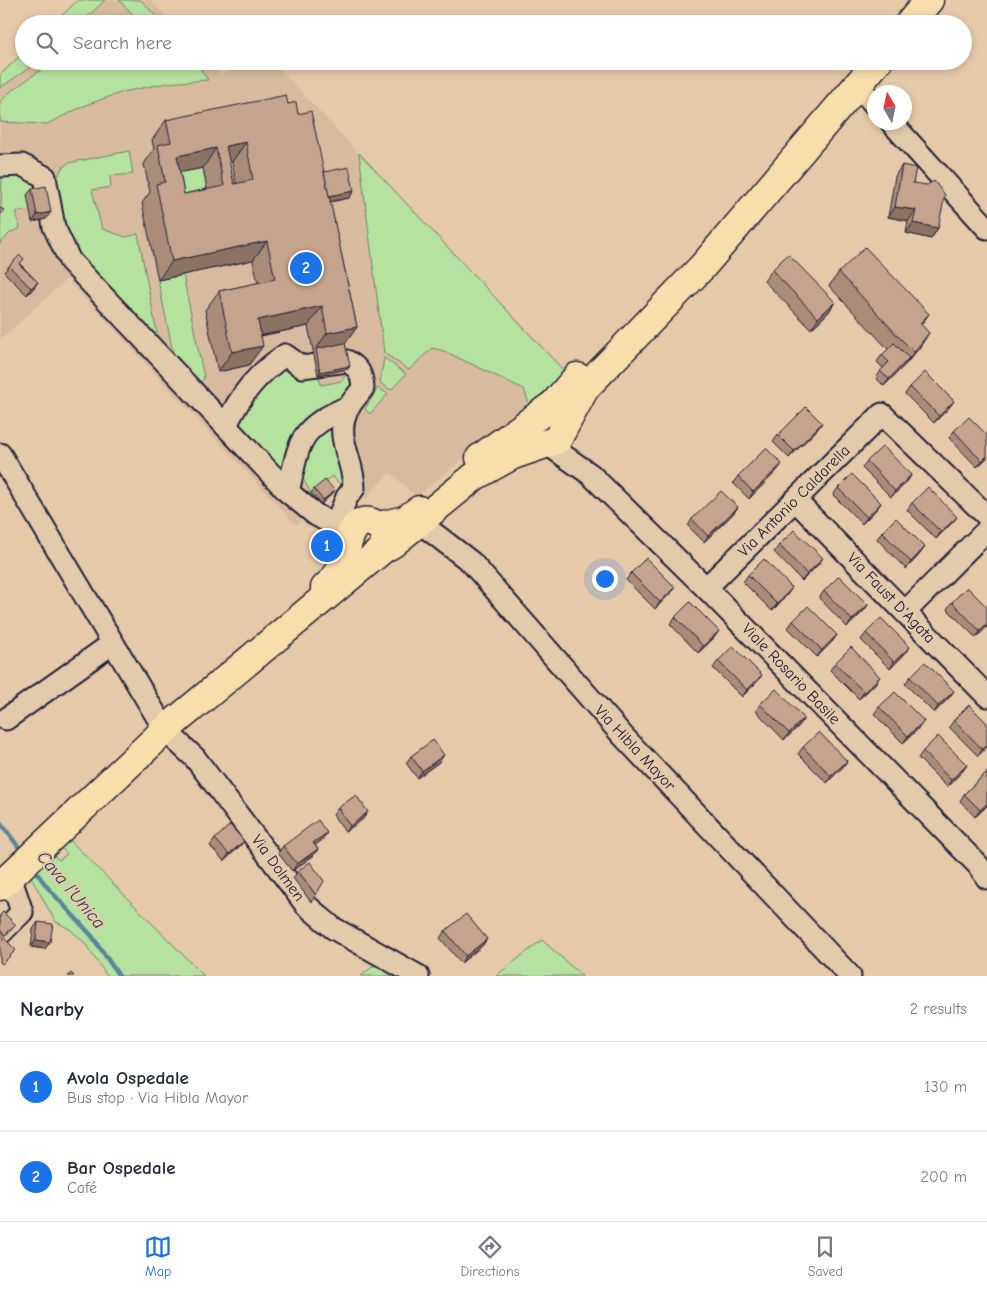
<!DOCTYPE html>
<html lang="en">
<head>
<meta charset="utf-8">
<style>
  :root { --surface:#fff; --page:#f6f6f7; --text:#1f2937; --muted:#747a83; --line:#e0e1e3; --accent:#1a73e8 }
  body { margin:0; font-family:"Comic Neue",sans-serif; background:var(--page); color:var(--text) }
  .compass { position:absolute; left:867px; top:85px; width:45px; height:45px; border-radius:50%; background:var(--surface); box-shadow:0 2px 8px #0003; rotate:351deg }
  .you { position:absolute; left:604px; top:578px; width:18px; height:18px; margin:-12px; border:4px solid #fff; border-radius:50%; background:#1a73e8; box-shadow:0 0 0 8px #1a73e833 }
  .badge { display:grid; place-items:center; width:32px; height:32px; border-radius:50%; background:var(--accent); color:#fff; font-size:16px; font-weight:700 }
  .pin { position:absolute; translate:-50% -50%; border:2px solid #fff; box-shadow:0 1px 5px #0006 }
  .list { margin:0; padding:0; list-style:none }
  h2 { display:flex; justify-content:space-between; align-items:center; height:65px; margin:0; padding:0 20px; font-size:21px }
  h2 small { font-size:16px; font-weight:400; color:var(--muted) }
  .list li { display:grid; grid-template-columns:32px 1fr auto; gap:15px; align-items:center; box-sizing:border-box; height:90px; padding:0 20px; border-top:1px solid var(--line) }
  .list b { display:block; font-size:19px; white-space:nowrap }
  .list p { margin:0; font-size:16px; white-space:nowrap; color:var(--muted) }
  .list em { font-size:16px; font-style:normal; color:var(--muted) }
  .icon { flex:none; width:28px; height:28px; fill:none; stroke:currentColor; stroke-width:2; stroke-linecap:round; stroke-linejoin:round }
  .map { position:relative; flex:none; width:987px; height:976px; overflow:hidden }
  .search { position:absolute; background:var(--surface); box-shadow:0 2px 8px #0003; left:15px; right:15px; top:15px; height:55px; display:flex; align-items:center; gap:12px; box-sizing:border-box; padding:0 18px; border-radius:28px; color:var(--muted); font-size:19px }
  .sheet { height:245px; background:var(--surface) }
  nav { display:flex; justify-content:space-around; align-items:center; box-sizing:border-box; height:70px; border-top:1px solid var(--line); background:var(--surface); font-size:14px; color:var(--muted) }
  nav a { display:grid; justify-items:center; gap:2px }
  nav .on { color:var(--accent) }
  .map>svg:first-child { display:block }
  .built { fill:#d8bb9e }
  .green { fill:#b6e2a0; stroke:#6c826e }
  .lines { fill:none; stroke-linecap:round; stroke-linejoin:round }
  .stream { stroke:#5a869d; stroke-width:4.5 }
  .minor-casing { stroke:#22223b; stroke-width:25 }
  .major-casing { stroke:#22223b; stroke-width:31 }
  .minor { stroke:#e3caab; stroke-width:21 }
  .major { stroke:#f8deab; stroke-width:28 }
  .wall { fill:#aa8c78; stroke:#22223b; fill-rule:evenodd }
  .shaded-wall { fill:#8b7262; stroke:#22223b }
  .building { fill:#c6a38c; stroke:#22223b; fill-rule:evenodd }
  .labels { text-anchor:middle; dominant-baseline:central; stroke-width:4; stroke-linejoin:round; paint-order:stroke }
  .street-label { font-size:16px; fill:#22223b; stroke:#e3caab }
  .water-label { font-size:18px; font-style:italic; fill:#303b54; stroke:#e3caab }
</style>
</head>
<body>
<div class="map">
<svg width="987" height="976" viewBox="0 0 987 976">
  <rect width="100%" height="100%" fill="#e6c9a9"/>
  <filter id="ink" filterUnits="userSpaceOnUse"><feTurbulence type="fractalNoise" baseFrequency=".02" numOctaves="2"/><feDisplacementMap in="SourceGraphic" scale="10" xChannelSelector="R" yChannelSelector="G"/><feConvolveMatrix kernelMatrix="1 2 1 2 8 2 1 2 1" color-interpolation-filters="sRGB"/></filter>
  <g filter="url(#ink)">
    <!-- built -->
    <g class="built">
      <polygon points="78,0 151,0 173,24 53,24"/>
      <polygon points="24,52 24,61 209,61 222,75 236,61 272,61 567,374 416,497 390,472 367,497 341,485 332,476 323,483 332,494 296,525 67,279 2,338 0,336 0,75"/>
    </g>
    <!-- green -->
    <g class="green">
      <polygon points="78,0 105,0 80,24 53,24"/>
      <polygon points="119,0 141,0 163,24 142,24"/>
      <polygon points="24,52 24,61 39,61 0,88 0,75"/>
      <polygon points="53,61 103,61 111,68 118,61 195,61 208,80 166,83 123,92 86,105 47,124 0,122 0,102 10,92"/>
      <polygon points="129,151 133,174 110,176 111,187 92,190 102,229 126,237 138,234 158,339 155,343 82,262 64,230 55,185 61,169 68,163"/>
      <polygon points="359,153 567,374 529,404 524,389 444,351 432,348 409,370 384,353"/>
      <polygon points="203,168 210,205 171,213 163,176"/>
      <path d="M2,173c16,3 29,6 39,20l-11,17 -14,2 4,16 -10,5 -10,11z"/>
      <polygon points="183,275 204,378 200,385 174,357 158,280"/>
      <polygon points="384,358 406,374 391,390 380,383"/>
      <path d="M285,362l13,15 20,-2 3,10 21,-4 6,-12 10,13 -75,90c-9,-9 -38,-32 -42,-42 -13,-25 28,-53 44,-68z"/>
      <polygon points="378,388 388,394 370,414 365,409"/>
      <polygon points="333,421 350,475 341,485 332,476 311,493 303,479 301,466 314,437"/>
      <polygon points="68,838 204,976 107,976 84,942 71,930 55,921 31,877 52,854 59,860 67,854 60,847"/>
      <polygon points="542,940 582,976 496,976"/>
      <polygon points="379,961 391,974 396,976 361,976"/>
    </g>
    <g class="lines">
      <!-- stream -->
      <g class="stream">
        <polyline points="0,822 23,853"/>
        <polyline points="33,868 48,888 92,936 119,976"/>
      </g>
      <defs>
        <g id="minor">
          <polyline points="858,85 874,104"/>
          <polyline points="891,122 987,228"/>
          <polyline points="0,166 22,165 45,177 54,227 70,261 288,492 316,515 342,529 349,536"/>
          <path d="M226,426c14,-31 31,-52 59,-71l17,12 45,-6c12,7 15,13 16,27 -5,7 -12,14 -16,22 -13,28 7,50 7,78l-7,9 -12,28"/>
          <polyline points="547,444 590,474 706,588 978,865 987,878"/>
          <polyline points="0,454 165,730 195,758 306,905 333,928 418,976"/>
          <path d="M288,492c12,-51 9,-63 60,-85"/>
          <polyline points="795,500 987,696"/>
          <polyline points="419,522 471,562 623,736 850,976"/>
          <polyline points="706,588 882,414 987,516"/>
          <polyline points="905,612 987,530"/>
          <polyline points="6,719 113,643"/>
          <polyline points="0,934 22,912 10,876"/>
        </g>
        <g id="major">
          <polyline points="909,24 929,0"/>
          <polyline points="480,458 554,404 577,377"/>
          <polyline points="379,526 405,520 419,510"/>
          <path d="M325,588c5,-5 12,-11 15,-18 7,-16 8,-59 35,-46 7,3 10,9 10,16"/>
          <polyline points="0,886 165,730 383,549 392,544 475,476 513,455 557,440 585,388 703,266 878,61"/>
        </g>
      </defs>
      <!-- minor casing -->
      <use href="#minor" class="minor-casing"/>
      <!-- major casing -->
      <use href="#major" class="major-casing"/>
      <!-- minor -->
      <use href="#minor" class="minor"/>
      <!-- major -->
      <use href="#major" class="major"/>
    </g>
    <!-- wall -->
    <g class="wall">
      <path d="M288,104l10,10 26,58 30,19 -5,7 -19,4 27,125 -12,16 3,26 -30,6 -10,-49 -47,10 -12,29 -31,7 -13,-62 14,-19 39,-8 -5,-23 -95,20 -16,-77 8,-11 -6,-28 10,-15 -2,-9 14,-20zM232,162l4,21 -2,1 -5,-21zM203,168l4,21 -23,5 -4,-22z"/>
      <polygon points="902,165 913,183 938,228 931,239 906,233 908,221 888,217 895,176"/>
      <polygon points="32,189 46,219 32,222 27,195"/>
      <polygon points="20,264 38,282 33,289 27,295 4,272 9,266"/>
      <polygon points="772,270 835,302 828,313 811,329 764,281"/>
      <polygon points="839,272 921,325 920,347 905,365 884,386 876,378 883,368 877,362 882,355 888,349 829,286"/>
      <polygon points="910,387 949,408 934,423 905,394"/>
      <polygon points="817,430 789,458 773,442 778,435"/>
      <polygon points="954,431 987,458 977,467 949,438"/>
      <polygon points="867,461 911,475 907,482 891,497 862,468"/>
      <polygon points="777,471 749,499 733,483 738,476"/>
      <polygon points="838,488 881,503 876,510 862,524 833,495"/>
      <polygon points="314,489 332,494 321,504 311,493"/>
      <polygon points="912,503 957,517 952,523 936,539 907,510"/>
      <polygon points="738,507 733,514 704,542 688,526 692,519"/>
      <polygon points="882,532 920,554 906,569 877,539"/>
      <polygon points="779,545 818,565 802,581 774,552"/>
      <polygon points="631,573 670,594 655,609 626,580"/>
      <polygon points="748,575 787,595 772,611 743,582"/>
      <polygon points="824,591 868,605 863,612 847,627 819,598"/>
      <polygon points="952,602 987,627 976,638 947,609"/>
      <polygon points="675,617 714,638 698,653 670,624"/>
      <polygon points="793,621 837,635 832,642 817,657 788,628"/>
      <polygon points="866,633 905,654 890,669 861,640"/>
      <polygon points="718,661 762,675 757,682 742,697 713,668"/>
      <polygon points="835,663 875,684 859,699 830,670"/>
      <polygon points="910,677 949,698 934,713 905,684"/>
      <polygon points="760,704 800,725 784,740 756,711"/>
      <polygon points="879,707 919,728 903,743 874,714"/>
      <polygon points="954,720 987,747 978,756 949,727"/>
      <polygon points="803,747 847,761 842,768 827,783 798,754"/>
      <polygon points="923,751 967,765 962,772 947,787 918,758"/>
      <polygon points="411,756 439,762 417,778 406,763"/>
      <polygon points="987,772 987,806 975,817 960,801 964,794"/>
      <polygon points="338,808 363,819 345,832 333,815"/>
      <polygon points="215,839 244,841 239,847 224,861 210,846"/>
      <polygon points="322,840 315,845 318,849 313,856 292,871 278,853 283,846"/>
      <polygon points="298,871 316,895 311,902 293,878"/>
      <polygon points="0,915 16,925 13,928 3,939 0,936"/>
      <polygon points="38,922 45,949 31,947 33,929"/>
      <polygon points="445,931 487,939 482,946 461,963 440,938"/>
    </g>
    <!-- shaded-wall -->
    <g class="shaded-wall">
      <polygon points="246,142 232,162 220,165 226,146"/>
      <polygon points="216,148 203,168 163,176 177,156"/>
      <polygon points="354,191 349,198 324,203 329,196"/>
      <polygon points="895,207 916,210 908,221 888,217"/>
      <polygon points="51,212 46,219 32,222 37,215"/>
      <polygon points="913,223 938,228 931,239 906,233"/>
      <polygon points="267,241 253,260 158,280 172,261"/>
      <polygon points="38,282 33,289 27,295 31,288"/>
      <polygon points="835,302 828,313 811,329 818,318"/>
      <polygon points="322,306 308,326 244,339 258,320"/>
      <polygon points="929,314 919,328 920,323"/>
      <polygon points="357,327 343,347 316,349 327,333"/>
      <polygon points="929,333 920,347 905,365 914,352"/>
      <polygon points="263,346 249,365 218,372 232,352"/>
      <polygon points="909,358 905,365 884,386 889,379"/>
      <polygon points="350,366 348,369 318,375 320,372"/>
      <polygon points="954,401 949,408 934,423 939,416"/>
      <polygon points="822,423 817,430 789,458 794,451"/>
      <polygon points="987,456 987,458 977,467 982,461"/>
      <polygon points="782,464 777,471 749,499 753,492"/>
      <polygon points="911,475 907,482 891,497 895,491"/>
      <polygon points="335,491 332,494 321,504 323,500"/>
      <polygon points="881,503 876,510 862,524 867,517"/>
      <polygon points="738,507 733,514 704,542 708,536"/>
      <polygon points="957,517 952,523 936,539 941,532"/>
      <polygon points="925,547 920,554 906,569 911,562"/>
      <polygon points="823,558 818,565 802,581 807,574"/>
      <polygon points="675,587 670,594 655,609 660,602"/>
      <polygon points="792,588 787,595 772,611 777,604"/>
      <polygon points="868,605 863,612 847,627 852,620"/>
      <polygon points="987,625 987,627 976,638 980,631"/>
      <polygon points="719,631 714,638 698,653 703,646"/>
      <polygon points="837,635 832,642 817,657 822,650"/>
      <polygon points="910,647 905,654 890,669 894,662"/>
      <polygon points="762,675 757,682 742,697 747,690"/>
      <polygon points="880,677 875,684 859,699 864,692"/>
      <polygon points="954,691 949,698 934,713 938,706"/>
      <polygon points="804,718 800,725 784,740 789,733"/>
      <polygon points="924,721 919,728 903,743 908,736"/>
      <polygon points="987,745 987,747 978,756 982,749"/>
      <polygon points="444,755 439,762 417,778 422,771"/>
      <polygon points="847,761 842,768 827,783 831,776"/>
      <polygon points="967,765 962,772 947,787 951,780"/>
      <polygon points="987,804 987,806 975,817 980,810"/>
      <polygon points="368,812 363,819 345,832 350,826"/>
      <polygon points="327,833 322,840 309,850 313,843"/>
      <polygon points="244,841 239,847 224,861 229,854"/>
      <polygon points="318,849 313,856 292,871 297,864"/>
      <polygon points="487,939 482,946 461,963 466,956"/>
      <polygon points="36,940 50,942 45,949 31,947"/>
    </g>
    <!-- building -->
    <g class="building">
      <path d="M286,95l2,9 8,-2 2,12 13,-3 46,216 -30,6 -5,-27 -64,14 5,26 -31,6 -13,-61 56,-12 -8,-38 -95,20 -16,-77 9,-2 -7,-37 13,-3 -5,-22zM246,142l7,38 -19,4 -8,-38zM216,148l8,38 -40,8 -7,-38z"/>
      <polygon points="902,165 916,168 913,183 927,185 934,181 945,195 938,228 913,223 916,210 895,207"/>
      <polygon points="349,167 354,191 329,196 324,172"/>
      <polygon points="46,186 51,212 37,215 32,189"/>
      <polygon points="0,208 4,210 0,215"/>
      <polygon points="865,247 929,314 920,323 929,333 914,352 898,336 839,272"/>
      <polygon points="788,254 835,302 818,318 772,270"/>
      <polygon points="20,255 24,259 19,264 38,282 31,288 9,266"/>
      <polygon points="345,343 350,366 320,372 316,349"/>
      <polygon points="894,343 909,358 889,379 880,371 889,362 882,355"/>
      <polygon points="925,372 954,401 939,416 910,387"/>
      <polygon points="806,407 822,423 794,451 778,435"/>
      <polygon points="969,417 987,435 987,456 982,461 954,431"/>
      <polygon points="883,446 911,475 895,491 867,461"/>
      <polygon points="766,448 782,464 753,492 738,476"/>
      <polygon points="852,474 881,503 867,517 838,488"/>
      <polygon points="325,480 335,491 323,500 314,489"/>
      <polygon points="928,487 957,517 941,532 912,503"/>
      <polygon points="721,491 738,507 708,536 692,519"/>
      <polygon points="896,518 925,547 911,562 882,532"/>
      <polygon points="794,530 823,558 807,574 779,545"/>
      <polygon points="646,558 675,587 660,602 631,573"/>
      <polygon points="764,559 792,588 777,604 748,575"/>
      <polygon points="839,576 868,605 852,620 824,591"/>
      <polygon points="967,587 987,607 987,625 980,631 952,602"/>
      <polygon points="690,602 719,631 703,646 675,617"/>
      <polygon points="808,606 837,635 822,650 793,621"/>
      <polygon points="881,618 910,647 894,662 866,633"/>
      <polygon points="733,646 762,675 747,690 718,661"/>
      <polygon points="851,647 880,677 864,692 835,663"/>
      <polygon points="925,662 954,691 938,706 910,677"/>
      <polygon points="776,689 804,718 789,733 760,704"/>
      <polygon points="895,692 924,721 908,736 879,707"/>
      <polygon points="969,705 987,723 987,745 982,749 954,720"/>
      <polygon points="819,732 847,761 831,776 803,747"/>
      <polygon points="938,736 967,765 951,780 923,751"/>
      <polygon points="433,740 444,755 422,771 411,756"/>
      <polygon points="987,772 987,804 980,810 964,794"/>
      <polygon points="356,795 368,812 350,826 338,808"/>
      <polygon points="318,820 327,833 313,843 318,849 297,864 283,846"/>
      <polygon points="230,825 244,841 229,854 215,839"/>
      <polygon points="310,862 324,881 316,895 298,871"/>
      <polygon points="3,912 16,925 5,935 0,930 0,915"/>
      <polygon points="466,914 487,939 466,956 445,931"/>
      <polygon points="38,922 53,924 50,942 36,940"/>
      <polygon points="4,938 16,950 2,964 0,962 0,942"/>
      <polygon points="71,973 74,976 68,976"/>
    </g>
  </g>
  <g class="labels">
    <!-- street labels -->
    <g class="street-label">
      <text transform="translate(794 501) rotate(-45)">Via Antonio Caldarella</text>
      <text transform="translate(891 598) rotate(46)">Via Faust D'Agata</text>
      <text transform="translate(791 674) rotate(46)">Viale Rosario Basile</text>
      <text transform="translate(635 748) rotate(47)">Via Hibla Mayor</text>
      <text transform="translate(278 868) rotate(54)">Via Dolmen</text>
    </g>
    <!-- water labels -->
    <g class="water-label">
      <text transform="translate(71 890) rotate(50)">Cava l'Unica</text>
    </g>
  </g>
</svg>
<svg class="compass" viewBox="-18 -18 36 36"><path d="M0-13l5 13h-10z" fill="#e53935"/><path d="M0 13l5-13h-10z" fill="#747a83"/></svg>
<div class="you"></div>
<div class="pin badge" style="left:327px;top:546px">1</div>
<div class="pin badge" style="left:306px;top:268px">2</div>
<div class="search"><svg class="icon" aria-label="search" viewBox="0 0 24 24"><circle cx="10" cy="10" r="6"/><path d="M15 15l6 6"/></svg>Search here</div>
</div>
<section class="sheet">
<h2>Nearby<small>2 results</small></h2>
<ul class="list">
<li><span class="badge">1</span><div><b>Avola Ospedale</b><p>Bus stop · Via Hibla Mayor</p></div><em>130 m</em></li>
<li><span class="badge">2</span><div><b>Bar Ospedale</b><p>Café</p></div><em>200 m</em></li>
</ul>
</section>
<nav>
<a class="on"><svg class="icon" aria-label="map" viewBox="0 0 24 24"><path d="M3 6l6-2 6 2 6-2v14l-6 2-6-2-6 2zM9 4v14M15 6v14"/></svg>Map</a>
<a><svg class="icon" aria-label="directions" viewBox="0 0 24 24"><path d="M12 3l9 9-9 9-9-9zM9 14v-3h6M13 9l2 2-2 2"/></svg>Directions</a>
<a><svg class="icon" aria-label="saved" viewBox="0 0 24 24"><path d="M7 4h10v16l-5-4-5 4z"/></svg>Saved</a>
</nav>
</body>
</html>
